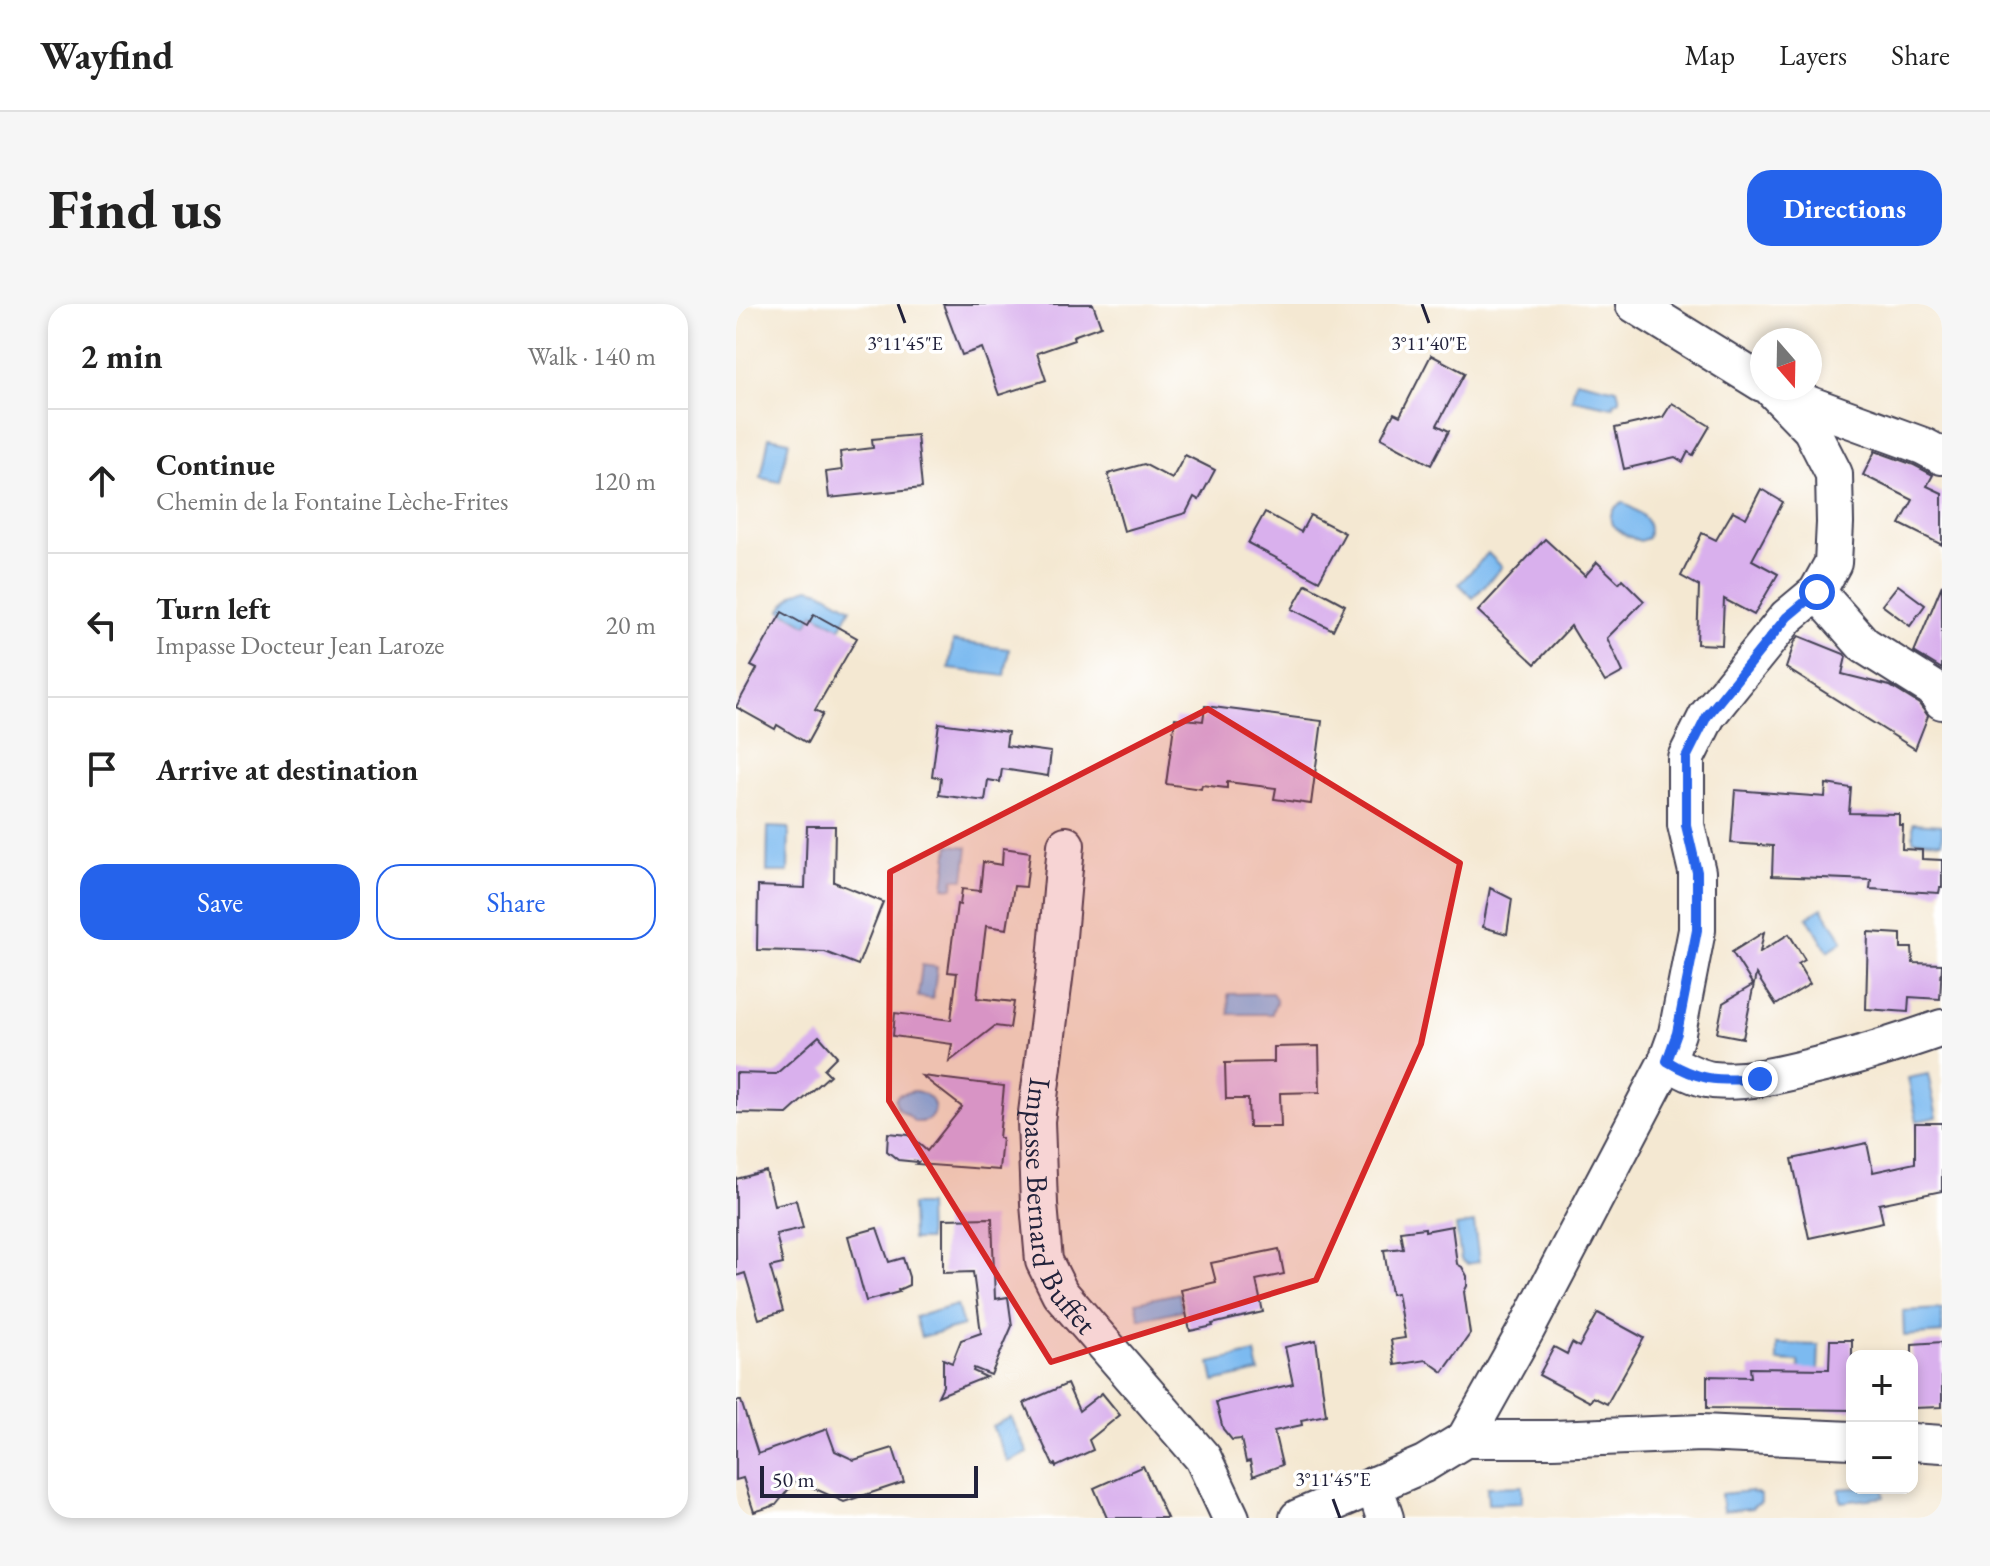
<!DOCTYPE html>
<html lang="en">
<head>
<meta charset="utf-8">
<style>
  :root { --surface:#fff; --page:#f6f6f6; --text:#222; --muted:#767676; --line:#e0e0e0; --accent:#2563eb }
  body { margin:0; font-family:"EB Garamond",serif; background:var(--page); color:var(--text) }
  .controls { position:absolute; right:24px; bottom:24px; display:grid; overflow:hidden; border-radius:16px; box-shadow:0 4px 12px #0003 }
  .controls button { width:72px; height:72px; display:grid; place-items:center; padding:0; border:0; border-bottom:2px solid var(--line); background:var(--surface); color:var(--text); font:40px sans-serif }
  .compass { position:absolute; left:1014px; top:24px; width:72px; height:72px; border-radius:50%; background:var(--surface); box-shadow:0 4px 12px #0003; rotate:160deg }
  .scale { position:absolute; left:24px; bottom:20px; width:218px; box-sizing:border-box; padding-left:8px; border:4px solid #22223b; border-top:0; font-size:22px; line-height:28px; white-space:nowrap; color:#22223b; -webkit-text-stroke:6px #fff; paint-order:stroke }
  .stop { position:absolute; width:24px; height:24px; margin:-18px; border:6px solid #2563eb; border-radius:50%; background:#fff }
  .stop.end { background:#2563eb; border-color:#fff; box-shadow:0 2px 8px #0008 }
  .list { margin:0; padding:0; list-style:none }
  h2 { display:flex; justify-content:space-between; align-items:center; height:104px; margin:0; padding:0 32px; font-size:34px }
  h2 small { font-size:26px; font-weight:400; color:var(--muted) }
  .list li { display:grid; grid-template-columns:52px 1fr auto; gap:24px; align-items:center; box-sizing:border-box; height:144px; padding:0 32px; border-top:2px solid var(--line) }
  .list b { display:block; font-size:30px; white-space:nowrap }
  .list p { margin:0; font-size:26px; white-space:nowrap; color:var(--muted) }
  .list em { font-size:26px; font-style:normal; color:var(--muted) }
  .actions { display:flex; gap:16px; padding:24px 32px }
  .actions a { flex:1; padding:18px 0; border:2px solid var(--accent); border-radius:24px; text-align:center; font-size:28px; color:var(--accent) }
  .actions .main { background:var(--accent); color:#fff }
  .icon { flex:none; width:44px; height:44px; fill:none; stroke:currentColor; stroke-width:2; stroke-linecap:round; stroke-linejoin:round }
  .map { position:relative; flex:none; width:1206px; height:1214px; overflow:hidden; border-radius:24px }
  header { display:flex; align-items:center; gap:48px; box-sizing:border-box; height:112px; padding:0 40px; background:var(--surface); border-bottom:2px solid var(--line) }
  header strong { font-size:38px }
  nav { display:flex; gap:44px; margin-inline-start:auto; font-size:28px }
  .intro { display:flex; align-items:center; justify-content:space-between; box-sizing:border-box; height:192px; padding:0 48px }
  h1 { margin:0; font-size:56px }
  .button { padding:20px 36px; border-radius:24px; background:var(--accent); color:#fff; font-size:28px; font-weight:700 }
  main { display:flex; gap:48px; padding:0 48px }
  aside { flex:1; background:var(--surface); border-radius:24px; box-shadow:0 4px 12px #0003 }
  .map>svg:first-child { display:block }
  .water { fill:#7cbaf0; stroke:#4f6e96; stroke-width:2 }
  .building { fill:#d9b0ed }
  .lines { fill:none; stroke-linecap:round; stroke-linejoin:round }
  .minor-casing { stroke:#424052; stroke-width:40 }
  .minor { stroke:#fff; stroke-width:36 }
  .route { stroke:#2563eb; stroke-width:10 }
  .marked { fill:#d62828; fill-opacity:0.2; stroke:#d62828; stroke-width:6; stroke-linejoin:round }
  .ticks { fill:none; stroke:#22223b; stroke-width:3 }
  .labels { text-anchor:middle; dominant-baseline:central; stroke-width:7; stroke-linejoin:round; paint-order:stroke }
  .street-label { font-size:30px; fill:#22223b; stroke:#fff }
  .ticks-label { font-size:20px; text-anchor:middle; fill:#22223b; stroke:#fff; stroke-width:7; stroke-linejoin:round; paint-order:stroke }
</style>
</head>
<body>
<header>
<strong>Wayfind</strong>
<nav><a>Map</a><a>Layers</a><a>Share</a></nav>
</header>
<div class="intro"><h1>Find us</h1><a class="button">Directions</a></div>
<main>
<aside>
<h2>2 min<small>Walk · 140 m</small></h2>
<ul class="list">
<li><svg class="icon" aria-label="ahead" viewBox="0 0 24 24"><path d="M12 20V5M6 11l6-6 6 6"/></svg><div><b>Continue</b><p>Chemin de la Fontaine Lèche-Frites</p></div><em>120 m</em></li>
<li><svg class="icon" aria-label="left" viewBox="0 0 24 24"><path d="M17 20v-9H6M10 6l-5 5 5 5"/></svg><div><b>Turn left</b><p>Impasse Docteur Jean Laroze</p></div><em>20 m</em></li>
<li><svg class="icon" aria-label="arrive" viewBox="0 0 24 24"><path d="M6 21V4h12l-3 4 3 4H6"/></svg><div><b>Arrive at destination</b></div></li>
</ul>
<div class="actions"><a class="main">Save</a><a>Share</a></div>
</aside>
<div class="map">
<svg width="1206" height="1214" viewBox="0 0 1206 1214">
  <rect width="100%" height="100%" fill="#fff"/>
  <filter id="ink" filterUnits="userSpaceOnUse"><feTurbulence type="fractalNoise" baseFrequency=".0125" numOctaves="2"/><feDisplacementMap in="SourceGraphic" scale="16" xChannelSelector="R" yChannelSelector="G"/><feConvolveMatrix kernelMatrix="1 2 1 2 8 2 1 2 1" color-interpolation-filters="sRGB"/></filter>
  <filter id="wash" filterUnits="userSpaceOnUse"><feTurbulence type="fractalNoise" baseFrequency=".006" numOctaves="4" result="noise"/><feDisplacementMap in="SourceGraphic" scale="32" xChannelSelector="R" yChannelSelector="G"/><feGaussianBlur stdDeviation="1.8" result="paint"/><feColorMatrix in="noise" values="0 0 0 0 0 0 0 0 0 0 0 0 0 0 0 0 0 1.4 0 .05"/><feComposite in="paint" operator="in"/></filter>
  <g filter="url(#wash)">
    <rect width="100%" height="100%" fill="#f4e8d2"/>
    <!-- water -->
    <g class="water">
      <polygon points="840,76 881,85 884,96 878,99 877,103 836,95"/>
      <polygon points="33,133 53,137 44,178 25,174"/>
      <path d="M887,198c15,11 30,15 25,36l-8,3 -15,-6 -13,-10c-4,-11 1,-18 11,-23z"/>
      <polygon points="752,249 766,263 737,294 723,280"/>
      <path d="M73,284l12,3 30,17 -11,20 -26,-15 -7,12 -26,-15c8,-13 13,-18 28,-22z"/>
      <polygon points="217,337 273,345 269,372 213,365"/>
      <polygon points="1177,519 1206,521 1206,538 1177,536"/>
      <polygon points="32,523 53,524 52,568 31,568"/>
      <polygon points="213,541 232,543 228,575 218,575 217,584 208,583"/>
      <polygon points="1086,604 1107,637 1092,647 1071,613"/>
      <polygon points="186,661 201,663 197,695 182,693"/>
      <path d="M536,689c9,12 1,10 0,21h-43l-1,-20z"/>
      <polygon points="1192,770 1201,813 1181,817 1172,774"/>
      <path d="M177,787c25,1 32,33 1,31 -7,-12 -16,-6 -19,-23l3,-4z"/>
      <polygon points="175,901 191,901 192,936 176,936"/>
      <polygon points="738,919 743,958 731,960 725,956 720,922"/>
      <polygon points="443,989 446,1006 404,1015 400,998"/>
      <polygon points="221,1001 227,1022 185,1033 179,1013"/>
      <polygon points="1206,1005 1206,1029 1168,1032 1167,1007"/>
      <polygon points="1041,1040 1083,1041 1082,1067 1064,1067 1063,1058 1041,1057"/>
      <polygon points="519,1049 523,1068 478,1078 474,1059"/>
      <polygon points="275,1113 292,1149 272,1158 256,1122"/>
      <polygon points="786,1182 786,1199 752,1200 751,1183"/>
      <polygon points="1116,1184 1147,1184 1148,1193 1105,1198 1103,1185"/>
      <polygon points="1015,1187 1016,1188 1021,1189 1025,1192 1025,1198 1017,1202 1017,1204 987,1207 985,1190"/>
    </g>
    <g id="blocks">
      <!-- building -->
      <g class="building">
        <polygon points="207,0 357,0 365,22 337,32 338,36 301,49 310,76 263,91 246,44 226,51"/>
        <polygon points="695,51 729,69 701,121 713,127 695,161 645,134 658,109 664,112"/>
        <polygon points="936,99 974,122 957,151 952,148 947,158 939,153 888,165 879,124 927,113"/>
        <polygon points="181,131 186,184 93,194 90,168 106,166 104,148 137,144 136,135"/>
        <polygon points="1139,147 1178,161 1197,171 1191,182 1206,189 1206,241 1164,220 1177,196 1127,171"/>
        <polygon points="449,151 479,166 463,196 458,193 450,209 388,227 372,170 408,160 436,175"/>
        <polygon points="1025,185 1047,198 1016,256 1042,270 1018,311 988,295 986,341 961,340 963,282 945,272 966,229 980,236 997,207 1010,214"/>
        <polygon points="529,208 565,228 574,211 609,229 583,277 512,239"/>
        <polygon points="809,235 849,272 861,258 883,279 886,275 908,297 871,334 887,368 869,378 835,322 799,360 742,307"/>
        <polygon points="570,280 609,301 597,326 556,305"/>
        <polygon points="1162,281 1189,301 1174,322 1146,301"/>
        <polygon points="1206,281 1206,365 1178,348"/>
        <polygon points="46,308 71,322 78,310 121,334 79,406 87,410 71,439 41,421 39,425 0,403 21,365 15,362"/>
        <polygon points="1063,332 1108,350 1110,353 1106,370 1154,382 1183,400 1192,412 1179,445 1050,364 1059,337"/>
        <polygon points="469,402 586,417 575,500 538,495 540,484 491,478 491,484 466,481 465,485 430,480 439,414 467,417"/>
        <polygon points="203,419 272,428 270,442 315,448 312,472 266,465 264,478 252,476 249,497 203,491 205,474 196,472"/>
        <polygon points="1090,480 1115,484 1113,509 1163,510 1163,521 1167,521 1166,545 1186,546 1186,555 1206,556 1206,584 1204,584 1203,589 1134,585 1135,576 1036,572 1037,542 995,539 999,486 1089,493"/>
        <polygon points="71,522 99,522 98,578 147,598 122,661 89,648 21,646 22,582 69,584"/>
        <polygon points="267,544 294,548 290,583 278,582 271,625 250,622 241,694 278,698 274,724 259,722 213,758 216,740 157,732 159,709 215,716 221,669 212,668 221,600 224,601 226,585 244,587 247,558 266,561"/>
        <polygon points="754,584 776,595 771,630 747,623"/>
        <polygon points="1028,628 1024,648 1053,630 1069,656 1062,660 1074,680 1040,701 1020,670 1007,734 981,729 987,699 1017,681 996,648"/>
        <polygon points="1132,628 1165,630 1165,644 1176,644 1177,659 1206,660 1204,695 1173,693 1172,708 1130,705"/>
        <polygon points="83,732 101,752 88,765 94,771 51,810 0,809 0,769 40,770"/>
        <polygon points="583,742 584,788 544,789 545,823 513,823 512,795 490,795 489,759 538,758 538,743"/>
        <polygon points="186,772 268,782 263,834 266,834 263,866 180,860 182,858 162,856 151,847 152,829 173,831 191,847 226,803"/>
        <polygon points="1179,819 1206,819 1206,887 1143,900 1147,918 1073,934 1056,855 1131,839 1137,868 1179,859"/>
        <polygon points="30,867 38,901 60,896 67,924 40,930 47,960 34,963 47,1007 23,1015 9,969 0,972 0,875"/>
        <polygon points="256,914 259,995 272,993 276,1022 255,1071 238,1064 237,1067 250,1073 202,1092 207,1082 207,1055 216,1059 225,1036 245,1029 237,968 207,969 207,915"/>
        <polygon points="716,922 721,960 726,963 731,972 731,982 728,988 734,1030 707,1068 690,1056 659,1061 655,1036 669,1034 661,989 655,990 648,946 667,944 664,927 689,924 689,927"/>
        <polygon points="141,924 153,958 167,954 173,973 173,981 162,986 163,988 130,997 112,932"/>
        <polygon points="543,945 548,970 520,976 527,1008 476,1020 477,1022 454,1027 445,986 480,978 475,959"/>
        <polygon points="862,1009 908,1034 871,1100 857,1093 854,1098 803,1071 818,1043 831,1050 836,1039 843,1043"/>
        <polygon points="580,1036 590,1111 565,1116 566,1121 538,1127 546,1161 517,1172 514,1157 510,1158 505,1135 496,1136 487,1125 480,1098 557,1080 549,1043"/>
        <polygon points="1094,1036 1116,1036 1116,1106 971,1104 971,1072 1015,1073 1014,1064 1093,1065"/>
        <polygon points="1206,1038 1206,1103 1176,1104 1176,1040"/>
        <polygon points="331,1080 343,1107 366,1089 384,1111 353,1136 357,1146 320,1163 319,1160 317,1161 288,1099"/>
        <polygon points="0,1097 5,1097 22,1150 91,1125 99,1147 118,1156 157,1144 168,1178 108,1198 60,1176 40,1201 18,1208 7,1174 0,1176"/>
        <polygon points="407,1162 431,1214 371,1214 358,1184"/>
      </g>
    </g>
  </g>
  <g filter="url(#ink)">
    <use href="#blocks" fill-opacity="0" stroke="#424052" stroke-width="2"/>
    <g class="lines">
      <defs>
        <g id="minor">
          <polyline points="898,0 1026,79"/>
          <polyline points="1047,91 1187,142 1206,152"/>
          <polyline points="1081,288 1128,341 1198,385 1206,397"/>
          <path id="s1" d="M330,541l-11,126 -19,150 3,83 5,57 16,32 143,165 28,60"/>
          <path d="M931,757c14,8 30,17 46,19 34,3 65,-5 98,-13 45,-10 88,-24 131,-39"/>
          <polyline points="729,1135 817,1135 965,1129 1116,1136"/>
          <polyline points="1176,1138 1206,1140"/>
          <polyline points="638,1181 649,1214"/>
          <polyline points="562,1214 688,1160 729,1135 790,1026 931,757 941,729 961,626 961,568 950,521 950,454 971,412 1051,313 1081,288 1097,259 1099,219 1098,170 1075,125 1038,87"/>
        </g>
      </defs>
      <!-- minor casing -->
      <use href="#minor" class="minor-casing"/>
      <!-- minor -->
      <use href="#minor" class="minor"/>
    </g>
  </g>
  <g class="lines" filter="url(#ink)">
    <!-- route -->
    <path class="route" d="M1024,775c-40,1 -57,4 -93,-18l10,-28 20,-103v-58l-11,-47v-67l21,-42 80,-99 30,-25"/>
  </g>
  <!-- marked area -->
  <path class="marked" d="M472,405l252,154 -39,181 -105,236 -265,82 -162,-261 1,-229z"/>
  <!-- ticks -->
  <path class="ticks" d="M162,0l7,19M686,0l7,19M597,1195l7,19"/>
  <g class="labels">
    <!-- street labels -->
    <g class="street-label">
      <text stroke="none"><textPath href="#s1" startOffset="368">Impasse Bernard Buffet</textPath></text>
    </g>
  </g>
  <g class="ticks-label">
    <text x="169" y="46">3°11'45"E</text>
    <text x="693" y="46">3°11'40"E</text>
    <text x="597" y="1182">3°11'45"E</text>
  </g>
</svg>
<div class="controls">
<button>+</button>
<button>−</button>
</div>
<svg class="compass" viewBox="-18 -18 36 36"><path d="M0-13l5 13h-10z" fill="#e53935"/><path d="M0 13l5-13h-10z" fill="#767676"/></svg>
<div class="scale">50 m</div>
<div class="stop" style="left:1081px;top:288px"></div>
<div class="stop end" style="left:1024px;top:775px"></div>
</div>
</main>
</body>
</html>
